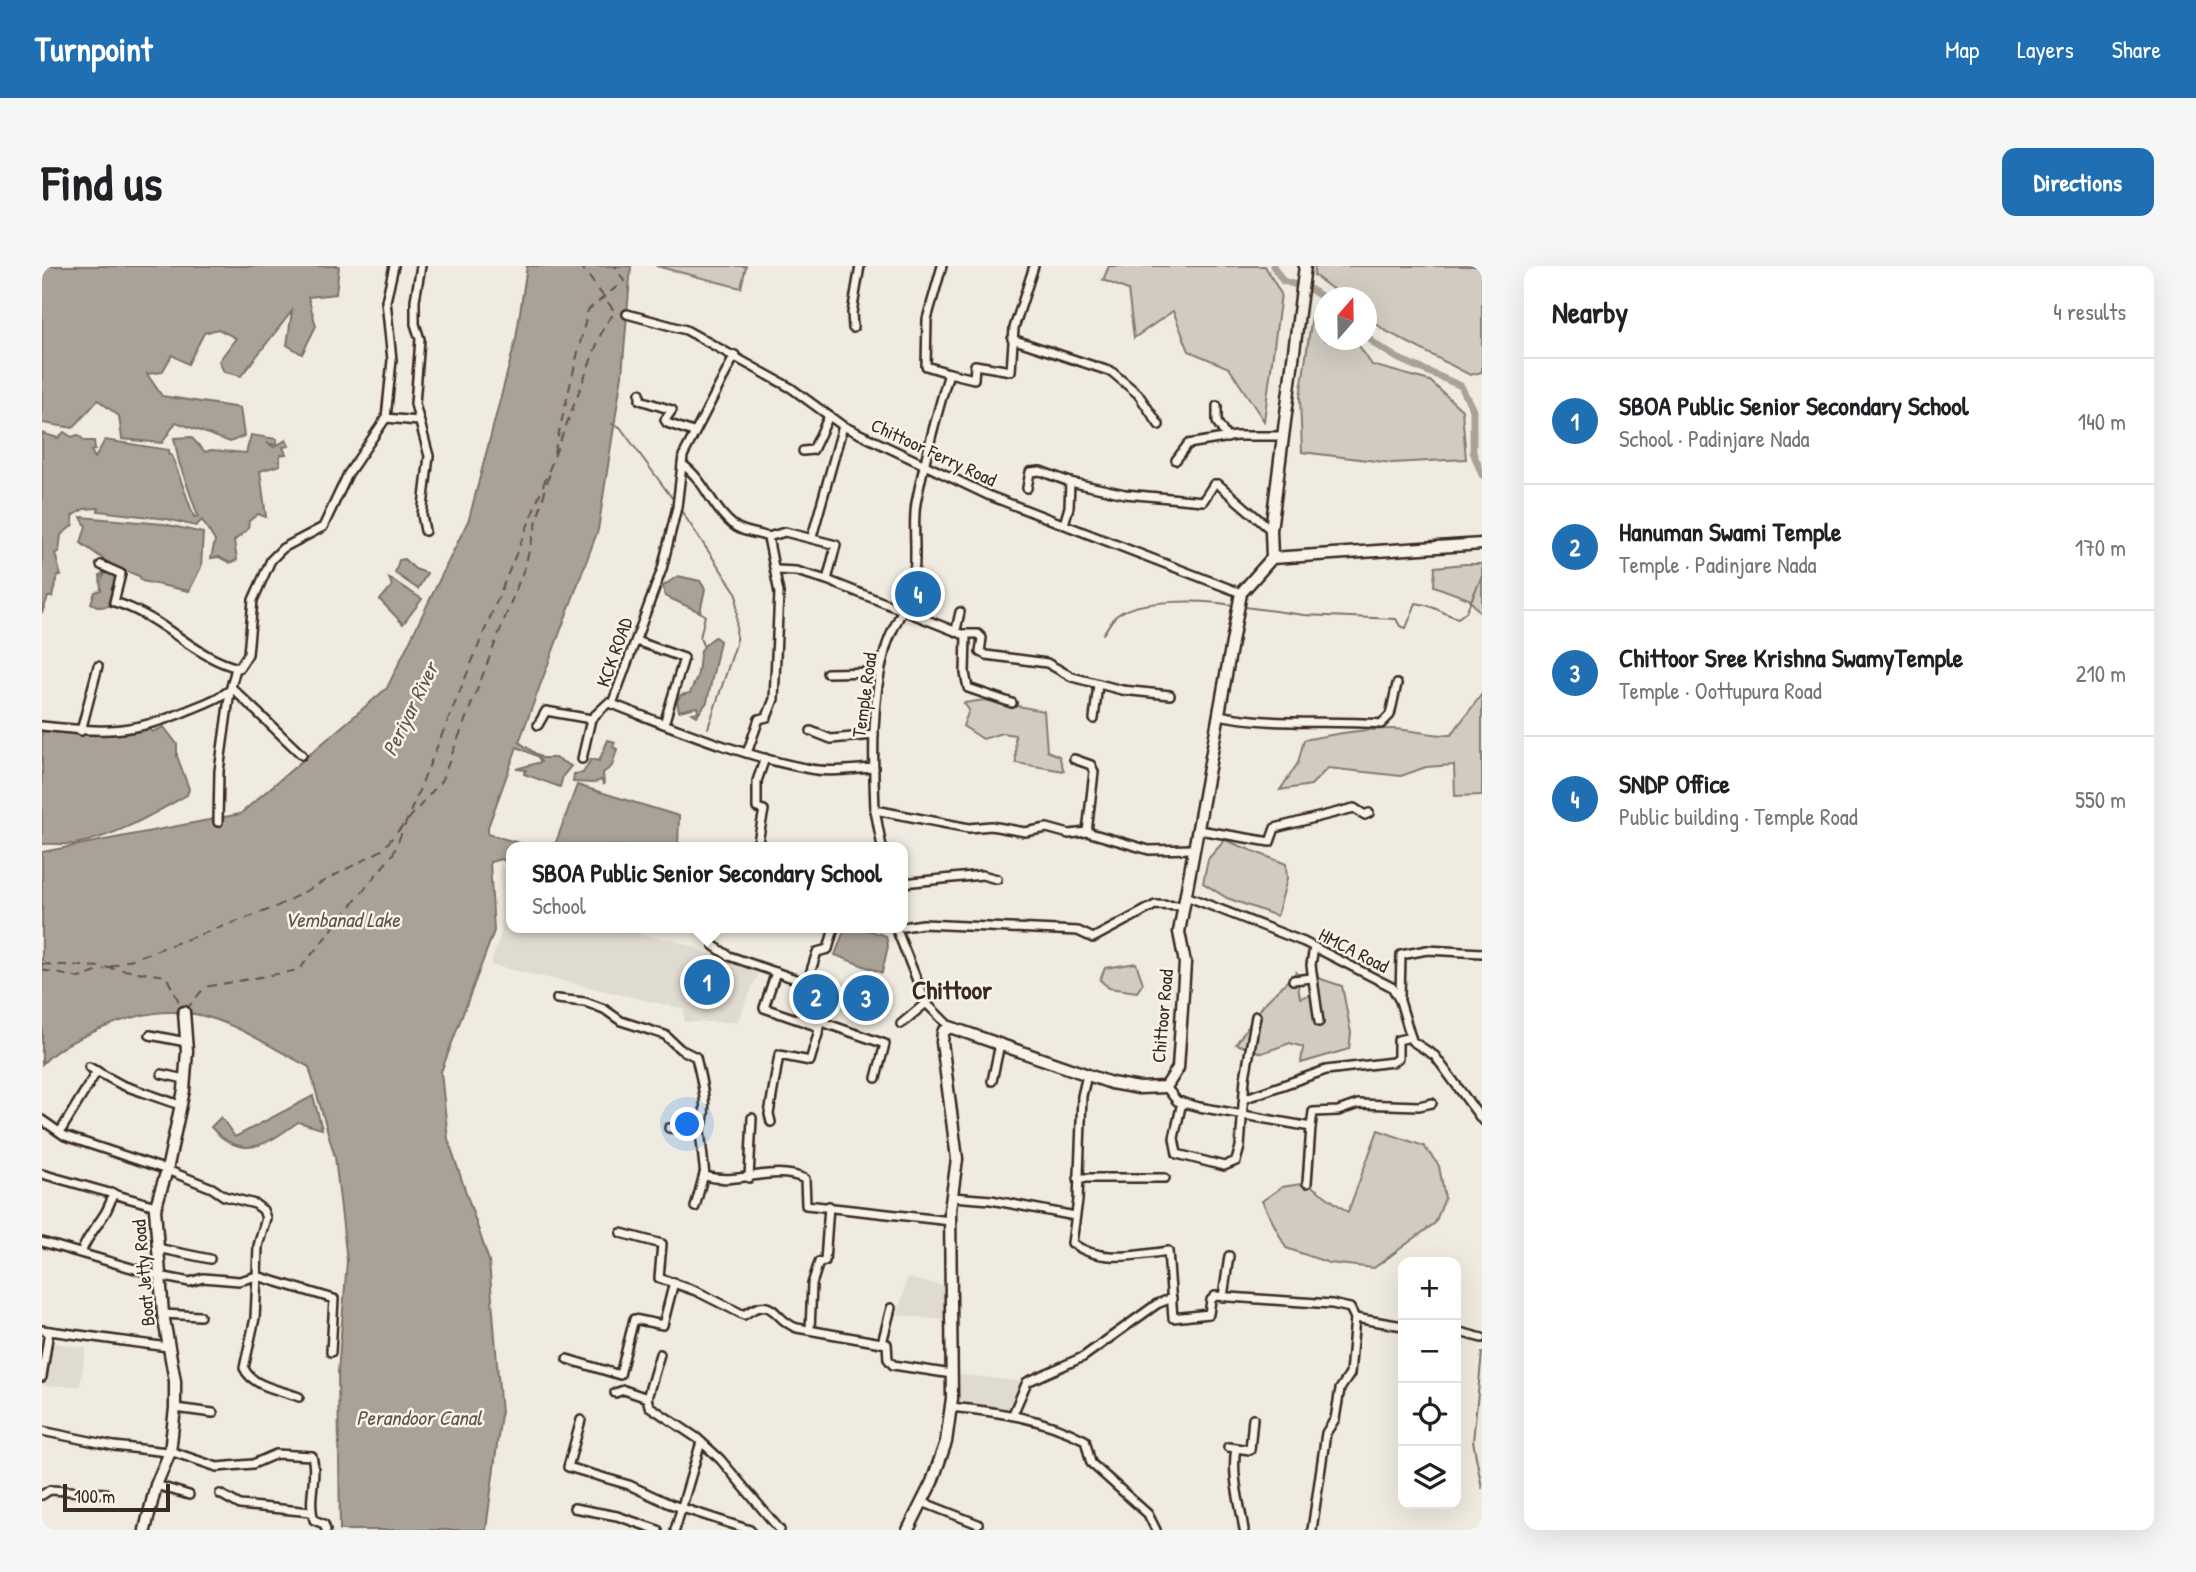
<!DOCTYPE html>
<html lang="en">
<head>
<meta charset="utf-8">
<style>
  :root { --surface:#fff; --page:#f6f6f6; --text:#202124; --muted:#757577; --line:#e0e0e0; --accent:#1f6fb2 }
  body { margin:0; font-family:"Patrick Hand",sans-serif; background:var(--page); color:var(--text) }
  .controls { position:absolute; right:21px; bottom:21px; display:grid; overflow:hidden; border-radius:14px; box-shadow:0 7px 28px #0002 }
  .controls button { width:63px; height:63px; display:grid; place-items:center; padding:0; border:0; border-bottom:2px solid var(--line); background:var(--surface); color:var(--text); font:35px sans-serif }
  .compass { position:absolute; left:1272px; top:21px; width:63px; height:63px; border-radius:50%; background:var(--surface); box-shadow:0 7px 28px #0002; rotate:20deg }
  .scale { position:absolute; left:21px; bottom:18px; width:107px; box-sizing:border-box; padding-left:7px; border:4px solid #3b2a1e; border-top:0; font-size:19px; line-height:24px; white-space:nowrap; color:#3b2a1e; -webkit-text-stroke:5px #f7f3e8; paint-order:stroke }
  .you { position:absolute; left:646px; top:859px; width:24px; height:24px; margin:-18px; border:5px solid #fff; border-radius:50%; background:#1a73e8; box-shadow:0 0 0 10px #1a73e833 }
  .badge { display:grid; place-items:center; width:46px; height:46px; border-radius:50%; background:var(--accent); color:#fff; font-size:23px; font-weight:700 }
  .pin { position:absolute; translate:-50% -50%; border:4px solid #fff; box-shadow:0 2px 7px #0006 }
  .popup { position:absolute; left:464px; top:576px; width:402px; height:91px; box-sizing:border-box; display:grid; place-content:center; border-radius:14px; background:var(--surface); filter:drop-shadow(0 2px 5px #0005); font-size:23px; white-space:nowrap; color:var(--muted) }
  .popup b { font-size:26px; color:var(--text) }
  .popup::after { content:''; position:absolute; left:50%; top:100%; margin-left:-14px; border:14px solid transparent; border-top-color:var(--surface) }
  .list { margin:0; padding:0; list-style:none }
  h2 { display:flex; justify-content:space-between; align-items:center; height:91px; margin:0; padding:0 28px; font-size:30px }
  h2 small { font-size:23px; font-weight:400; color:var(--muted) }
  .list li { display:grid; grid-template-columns:46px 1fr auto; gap:21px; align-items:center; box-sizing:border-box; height:126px; padding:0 28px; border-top:2px solid var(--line) }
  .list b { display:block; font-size:26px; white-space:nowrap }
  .list p { margin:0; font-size:23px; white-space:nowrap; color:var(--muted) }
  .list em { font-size:23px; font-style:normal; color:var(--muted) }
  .icon { flex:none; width:38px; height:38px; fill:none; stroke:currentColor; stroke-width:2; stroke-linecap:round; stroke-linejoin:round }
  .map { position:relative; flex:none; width:1440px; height:1264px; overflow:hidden; border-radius:14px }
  header { display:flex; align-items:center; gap:42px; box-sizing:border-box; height:98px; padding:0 35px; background:var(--accent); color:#fff }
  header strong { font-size:33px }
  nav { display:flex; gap:38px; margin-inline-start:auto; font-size:24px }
  .intro { display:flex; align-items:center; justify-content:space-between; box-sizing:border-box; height:168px; padding:0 42px }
  h1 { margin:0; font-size:49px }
  .button { padding:18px 32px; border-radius:14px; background:var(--accent); color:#fff; font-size:24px; font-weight:700 }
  main { display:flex; gap:42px; padding:0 42px }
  aside { flex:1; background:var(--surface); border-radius:14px; box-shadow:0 7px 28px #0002 }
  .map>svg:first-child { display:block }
  .built { fill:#e0dbd0 }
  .green { fill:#d1cbc0; stroke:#867a6f; stroke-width:2 }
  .water { fill:#aaa296; stroke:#7e7266; stroke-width:2 }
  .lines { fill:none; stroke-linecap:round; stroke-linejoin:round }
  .stream { stroke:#7e7266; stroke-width:2 }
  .canal { stroke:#aaa296; stroke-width:7 }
  .ferry { stroke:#625448; stroke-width:2; stroke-dasharray:9 7; stroke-linecap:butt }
  .street-casing { stroke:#3b2a1e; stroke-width:12 }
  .secondary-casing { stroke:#3b2a1e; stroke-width:15 }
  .street { stroke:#f7f3e8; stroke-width:7 }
  .secondary { stroke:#f7f3e8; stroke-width:10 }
  .labels { text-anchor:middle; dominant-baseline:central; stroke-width:5; stroke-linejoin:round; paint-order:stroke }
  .street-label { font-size:19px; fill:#3b2a1e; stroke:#f7f3e8 }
  .water-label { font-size:21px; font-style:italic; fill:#625448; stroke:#f7f3e8 }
  .district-label { font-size:26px; font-weight:bold; fill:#3b2a1e; stroke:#f7f3e8 }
</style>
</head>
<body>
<header>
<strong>Turnpoint</strong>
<nav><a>Map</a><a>Layers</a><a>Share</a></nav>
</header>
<div class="intro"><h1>Find us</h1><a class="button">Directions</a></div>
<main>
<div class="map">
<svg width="1440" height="1264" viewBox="0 0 1440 1264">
  <rect width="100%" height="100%" fill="#efebe0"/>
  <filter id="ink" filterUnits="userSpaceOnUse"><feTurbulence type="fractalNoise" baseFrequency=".0143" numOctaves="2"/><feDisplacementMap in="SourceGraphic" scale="14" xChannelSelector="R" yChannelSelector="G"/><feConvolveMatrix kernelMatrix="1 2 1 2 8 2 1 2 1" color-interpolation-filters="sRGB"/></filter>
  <g filter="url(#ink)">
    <!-- built -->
    <g class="built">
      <polygon points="458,599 469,604 469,662 588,662 600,670 632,674 717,706 695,756 642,756 642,743 449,699 459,666"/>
      <polygon points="865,1012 902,1020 902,1054 856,1049"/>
      <polygon points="5,1076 44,1082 38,1120 1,1120"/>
      <polygon points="913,1108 975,1115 982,1117 971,1146 914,1138"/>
    </g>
    <!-- green -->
    <g class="green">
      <polygon points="614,0 704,0 699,22"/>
      <polygon points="1067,0 1223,0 1239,28 1222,155 1187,102 1147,85 1131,45 1092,72 1086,24 1061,14"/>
      <polygon points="1273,0 1440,0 1440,106 1428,109 1342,64 1325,50 1324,32 1301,31 1272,9"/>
      <polygon points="1271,43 1282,48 1282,74 1313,74 1330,99 1388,115 1420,144 1424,193 1350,197 1260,186 1258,131"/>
      <polygon points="1423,298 1440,298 1440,349 1427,333 1392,320 1393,301"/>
      <path d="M1440,428v101l-27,1 -1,-31 -28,2 -25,9 -73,-8 -17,17 -31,5 18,-27 6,-23c29,-6 57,-11 87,-11 20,0 39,7 60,6z"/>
      <polygon points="943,434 1002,445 1005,485 1017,490 1022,505 974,497 973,469 960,467 941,473 921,460 927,444 922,437"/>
      <polygon points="1183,574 1244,598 1245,613 1235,650 1185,632 1161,617 1166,593"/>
      <polygon points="1094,697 1101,717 1095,726 1067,722 1058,714 1063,702"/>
      <polygon points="1254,706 1258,732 1267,729 1276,712 1300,720 1309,767 1307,783 1259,797 1261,781 1248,777 1220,787 1194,778 1220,740"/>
      <polygon points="1336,864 1382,880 1397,900 1403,932 1393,957 1332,1002 1287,997 1244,982 1220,935 1240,921 1265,917 1306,946"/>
    </g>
    <!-- water -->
    <g class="water">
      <polygon points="0,0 297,0 294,28 266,31 274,60 260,88 245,79 250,45 199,110 182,106 177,95 194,72 176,63 162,67 146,98 130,89 120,106 105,108 120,130 198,142 202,170 188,176 134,156 120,177 80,173 77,150 56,134 31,162 0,157"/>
      <path d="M485,0h104l-9,109 -24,155 -79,212 23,16h13l16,8 -8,10 -3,11 -36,-13 2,-4 -10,-1 25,-7 -4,-6 -20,-9 -29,80v7l45,13h-22v16l-10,-4 -11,3 4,69 -53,141 7,67 41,122 12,153 -15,116h-146l-2,-158 9,-111 -12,-104 -26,-90c-79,-42 -117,-77 -209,-38 -23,10 -41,17 -58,35v-212l198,-38 147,-126 82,-169 47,-180z"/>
      <polygon points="22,166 30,171 36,169 43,175 52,175 53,184 49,185 53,192 63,174 127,184 126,188 130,190 152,251 156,250 137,196 132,172 149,171 163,186 169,184 204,187 209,169 235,173 234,179 225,177 232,181 244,174 247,180 241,181 244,188 238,189 238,199 218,205 224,251 216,248 207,255 206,263 192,275 195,294 188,297 177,291 169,292 173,275 160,254 154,260 125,253 56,245 57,242 42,243 30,250 31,259 19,269 17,286 13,287 19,310 15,310 10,331 6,331 0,347 0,167 16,172"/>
      <polygon points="39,251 122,258 161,267 159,301 147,325 100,315 97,310 70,299 39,277 44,260"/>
      <polygon points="362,293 373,303 385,307 376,323 353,307 357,294"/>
      <polygon points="65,305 76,308 76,317 70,322 74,324 68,330 71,332 68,340 57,341 49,337 53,326 59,324 58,309 61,307 61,311"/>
      <polygon points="636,310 658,315 663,323 658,346 623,330 621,320"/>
      <polygon points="347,312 380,333 361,358 338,334 350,320"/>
      <path d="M673,371l5,4 -13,61 -10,14 -5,-3 6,-1 -1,-5 -18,4 -2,-10 4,-6 9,-2c2,-6 5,-10 7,-16 6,-21 -4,-25 18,-40z"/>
      <path d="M122,461l13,17v12l12,33 -2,6c-34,19 -72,42 -112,49 -10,1 -22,-1 -33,0v-116l45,6 62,-5 3,3z"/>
      <polygon points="566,474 573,476 571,481 575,483 570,500 561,507 562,519 559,514 551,517 531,516 532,508 541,507 549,493 557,495"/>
      <polygon points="535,519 637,550 636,581 513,579"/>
      <polygon points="803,662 820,662 844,670 846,680 840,707 793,689"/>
      <path d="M271,830l9,33 -24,-7c-32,23 -56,40 -87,5l10,-10 14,20z"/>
    </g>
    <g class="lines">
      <!-- stream -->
      <g class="stream">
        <polyline points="570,158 578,161 630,232"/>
        <polyline points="640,246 695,328 694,378 666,462"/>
        <path d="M1203,341l59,8 92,4 4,7 6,2 10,-25c21,3 24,10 42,15l8,-6 16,-36"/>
        <polyline points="658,346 663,349 658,372 661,379"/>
        <path d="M1061,368c4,-5 8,-14 13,-18 21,-18 91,-16 116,-11"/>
        <polyline points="1440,1087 1431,1175 1440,1222"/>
      </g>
      <!-- canal -->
      <g class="canal">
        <polyline points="1231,0 1241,15 1268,23 1282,32"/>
        <polyline points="1324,69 1334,79 1357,93 1419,120 1431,144 1431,186 1440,209"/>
      </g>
      <!-- ferry -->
      <g class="ferry">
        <polyline points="512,187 546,44 582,15 573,0"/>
        <polyline points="366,554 400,514 483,300 508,206"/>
        <polyline points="0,698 60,701 124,710 141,744"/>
        <polyline points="68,701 232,642 340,584 362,558"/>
        <polyline points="0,704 37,712 63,703"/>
        <polyline points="144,744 163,721 257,704 351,588 486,259 562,60 573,46 539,0"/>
      </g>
      <defs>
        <g id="street">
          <polyline points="379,0 373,34 373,58 378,73 373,138 387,190 380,249 383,265"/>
          <polyline points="585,48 644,64 749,122 801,160 948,230 1199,327"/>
          <polyline points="811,62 810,47 818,0"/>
          <polyline points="970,73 1070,106 1096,128 1117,159"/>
          <path d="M693,89l-52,101 -6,51 -15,62 -50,135c65,25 129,52 198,65 20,4 43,0 64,-1"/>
          <polyline points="907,107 932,113 933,99 969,105 972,62 992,0"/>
          <polyline points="598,127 598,134 630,144 623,154 625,157 651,166"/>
          <polyline points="1175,140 1175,156 1185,172"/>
          <polyline points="344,152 376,155"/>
          <polyline points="761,185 771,184 787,150"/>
          <polyline points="1134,194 1146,178 1194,170 1242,170"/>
          <path d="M640,198c23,16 29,43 50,60 10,9 24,8 36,13l11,56 -5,106 -7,18 -8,2 -12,34"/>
          <polyline points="985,222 988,206 998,205 1028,216 1083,228 1161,235 1172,218 1176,218 1229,264"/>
          <polyline points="1022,258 1027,241 1028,216"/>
          <polyline points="726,271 743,266 794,279 785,314 754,305 735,304"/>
          <polyline points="770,271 801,160"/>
          <path d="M59,299l20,9 -7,28c47,13 80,56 125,66l9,-14 5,-54 18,-40 12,-12 40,-21 25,-53 38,-56 6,-58 -6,-59 8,-35"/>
          <polyline points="785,314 920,368 936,368 940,372 938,386 944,389 1005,397 1030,411 1080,424 1128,429"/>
          <polyline points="914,364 918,346"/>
          <polyline points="924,368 923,407 926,422 970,437"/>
          <polyline points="594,375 642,392 622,458"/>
          <polyline points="194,402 189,421 260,489"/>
          <polyline points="785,407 838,406"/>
          <path d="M1177,449c53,11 108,5 162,9l9,-9 7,-31"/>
          <polyline points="1052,453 1056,418"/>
          <polyline points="496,459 504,445 549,453 566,437 570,438"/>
          <path d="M0,460c60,7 92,8 149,-17 13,-5 27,-10 39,-19"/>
          <polyline points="39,465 56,400"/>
          <polyline points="769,465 789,473 832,469"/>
          <polyline points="540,493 549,453"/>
          <polyline points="1032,493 1049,499 1052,506 1045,566"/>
          <path d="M833,544c-2,-52 -4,-108 10,-159 6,-25 23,-44 28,-69 5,-26 -1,-54 3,-79 9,-45 20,-86 33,-130l-23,-7 1,-47 15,-53"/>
          <polyline points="176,556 177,505 188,425"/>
          <polyline points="1157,564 1228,576 1233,562 1312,542 1323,549 1327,547"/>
          <polyline points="715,581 722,544 715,542 715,515 723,492"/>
          <polyline points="840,581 833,544 927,562 949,560 983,566 1005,562 1027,568 1045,566 1107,584 1152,583"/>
          <polyline points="861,617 940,609 955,613"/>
          <polyline points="1144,630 1262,676 1350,721 1358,735 1370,775 1393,790 1440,854"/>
          <polyline points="861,661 881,658 1036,665 1051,672 1113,639 1142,640"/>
          <polyline points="854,662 884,737 908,761"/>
          <polyline points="672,680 687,690 765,717 775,686 786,683 792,662"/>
          <polyline points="1272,681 1269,699 1277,756"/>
          <polyline points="734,706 722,742 777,761"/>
          <polyline points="1251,714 1270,712"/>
          <polyline points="1358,731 1359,689 1385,684 1440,687"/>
          <path d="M515,733l28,3 19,7 17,12 44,14 15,14 16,8c5,23 14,51 4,74"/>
          <polyline points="777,755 843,778 834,812"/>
          <polyline points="859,758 884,737"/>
          <polyline points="108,769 144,776"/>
          <polyline points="47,801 80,819 138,839"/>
          <polyline points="120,808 142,813"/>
          <path d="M1045,809l-5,21 -4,104 -6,43c28,21 65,12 96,8l5,67 36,-4 2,-14 4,-4 117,8 18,4 5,10 48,8"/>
          <polyline points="950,815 958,778"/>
          <polyline points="1124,821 1135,835 1157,841 1269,861 1271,846 1296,845 1316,838 1377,840 1390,837"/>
          <polyline points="1204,832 1284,804 1351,796 1356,792 1356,774 1369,771"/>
          <polyline points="1140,836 1132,872 1135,888 1182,900 1194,895 1198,881 1203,812 1214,750"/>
          <polyline points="0,854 23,870 125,904 170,922 182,930 213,938 221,944 224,952 216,980 215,1010 292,1033 289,1086"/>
          <polyline points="729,856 727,848 737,789 768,795 776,768 780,733 765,717"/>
          <path d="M627,862l31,3 5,45c34,10 67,-12 100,3l1,26 145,16"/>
          <polyline points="18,866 55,805"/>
          <polyline points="0,908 114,940"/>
          <polyline points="707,912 710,852"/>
          <polyline points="1036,912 1123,912"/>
          <polyline points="1265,917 1269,861"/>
          <polyline points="910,931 949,934 1033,950"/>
          <polyline points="653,941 662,908"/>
          <path d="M579,967l41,11 -3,34 37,13 48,24c32,-22 28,5 53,13l90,16 1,15 5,6 59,9"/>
          <path d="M0,976l117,34 31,6 13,-4 36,3 18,-5 -2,42 -11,50c8,19 38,22 55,29"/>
          <polyline points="115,982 168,993"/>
          <path d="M39,987c9,-25 27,-35 32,-60"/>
          <polyline points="1181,1031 1187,990"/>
          <polyline points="121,1048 158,1050"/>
          <polyline points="0,1064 126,1081"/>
          <polyline points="768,1064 770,1018 777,996 783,995 787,940"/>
          <polyline points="1414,1065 1440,1072"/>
          <polyline points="840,1077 849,1042"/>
          <polyline points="525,1093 578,1109 592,1053 621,1059 632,1016"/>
          <polyline points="0,1111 7,1065"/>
          <polyline points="573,1127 582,1124 605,1132 607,1140 655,1172 678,1193 738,1264"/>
          <polyline points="605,1132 618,1088"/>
          <path d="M909,1141c48,5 91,11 134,33l6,23 57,51 8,16"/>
          <polyline points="133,1142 171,1147"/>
          <polyline points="971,1148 985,1116 1041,1091 1115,1038 1130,1032"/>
          <polyline points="539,1154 526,1201 587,1219 628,1238 708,1264"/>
          <path d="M0,1165l72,15 62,7 41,14 36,-3 23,-10 36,2c6,21 -5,43 2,64l10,4 2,6"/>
          <polyline points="114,1219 147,1229"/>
          <polyline points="178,1228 198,1239 269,1246"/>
          <polyline points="0,1229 8,1224 63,1227"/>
          <polyline points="880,1236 936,1258"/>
          <polyline points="532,1242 575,1250 616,1264"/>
          <polyline points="633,1264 659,1176"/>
          <path d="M1202,1264c-4,-28 -13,-54 -8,-82l-8,-1 22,3 3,-32"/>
          <polyline points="1270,1264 1284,1167 1293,1153 1298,1123 1308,1108 1313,1052"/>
        </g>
        <g id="secondary">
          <polyline points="1230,292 1229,264 1263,0"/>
          <polyline points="103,1264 114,1219 128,1186 133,1142 133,1115 121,1048 113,943 125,904 142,824 145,785 142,746"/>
          <polyline points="866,1264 890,1216 904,1176 910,1132 908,944 915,893 900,776 901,766 908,761 1069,817 1097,822 1124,821 1136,802 1143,697 1137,666 1199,327 1230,292 1440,278"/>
        </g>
      </defs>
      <!-- street casing -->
      <use href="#street" class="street-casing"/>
      <!-- secondary casing -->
      <use href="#secondary" class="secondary-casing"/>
      <!-- street -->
      <use href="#street" class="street"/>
      <!-- secondary -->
      <use href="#secondary" class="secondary"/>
    </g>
  </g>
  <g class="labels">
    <!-- street labels -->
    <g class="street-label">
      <text transform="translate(892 186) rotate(25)">Chittoor Ferry Road</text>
      <text transform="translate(572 386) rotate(-70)">KCK ROAD</text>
      <text transform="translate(822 429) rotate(-82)">Temple Road</text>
      <text transform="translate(1312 684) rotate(27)">HMCA Road</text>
      <text transform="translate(1120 750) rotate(-85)">Chittoor Road</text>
      <text transform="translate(101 1007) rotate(-95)">Boat Jetty Road</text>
    </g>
    <!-- water labels -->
    <g class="water-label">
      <text transform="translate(368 443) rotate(-64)">Periyar River</text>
      <text x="300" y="653">Vembanad Lake</text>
      <text x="377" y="1151">Perandoor Canal</text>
    </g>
    <!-- district labels -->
    <g class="district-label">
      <text x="910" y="723">Chittoor</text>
    </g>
  </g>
</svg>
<div class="controls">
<button>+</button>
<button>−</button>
<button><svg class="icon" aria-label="locate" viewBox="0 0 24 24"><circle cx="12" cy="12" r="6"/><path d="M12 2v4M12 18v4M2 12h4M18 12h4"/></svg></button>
<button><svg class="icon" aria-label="layers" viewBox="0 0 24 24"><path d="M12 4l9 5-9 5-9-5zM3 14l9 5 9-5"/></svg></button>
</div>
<svg class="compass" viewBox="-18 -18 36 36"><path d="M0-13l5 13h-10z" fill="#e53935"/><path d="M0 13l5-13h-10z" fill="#757577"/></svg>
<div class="scale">100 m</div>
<div class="you"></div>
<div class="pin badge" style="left:665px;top:716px">1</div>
<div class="popup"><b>SBOA Public Senior Secondary School</b>School</div>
<div class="pin badge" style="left:774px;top:731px">2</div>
<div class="pin badge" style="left:824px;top:732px">3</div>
<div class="pin badge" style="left:876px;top:328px">4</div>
</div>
<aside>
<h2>Nearby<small>4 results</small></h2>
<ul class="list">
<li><span class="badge">1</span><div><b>SBOA Public Senior Secondary School</b><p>School · Padinjare Nada</p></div><em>140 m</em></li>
<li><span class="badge">2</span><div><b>Hanuman Swami Temple</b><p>Temple · Padinjare Nada</p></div><em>170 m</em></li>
<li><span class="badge">3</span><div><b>Chittoor Sree Krishna SwamyTemple</b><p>Temple · Oottupura Road</p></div><em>210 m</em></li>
<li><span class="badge">4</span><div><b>SNDP Office</b><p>Public building · Temple Road</p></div><em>550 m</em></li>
</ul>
</aside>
</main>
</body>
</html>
